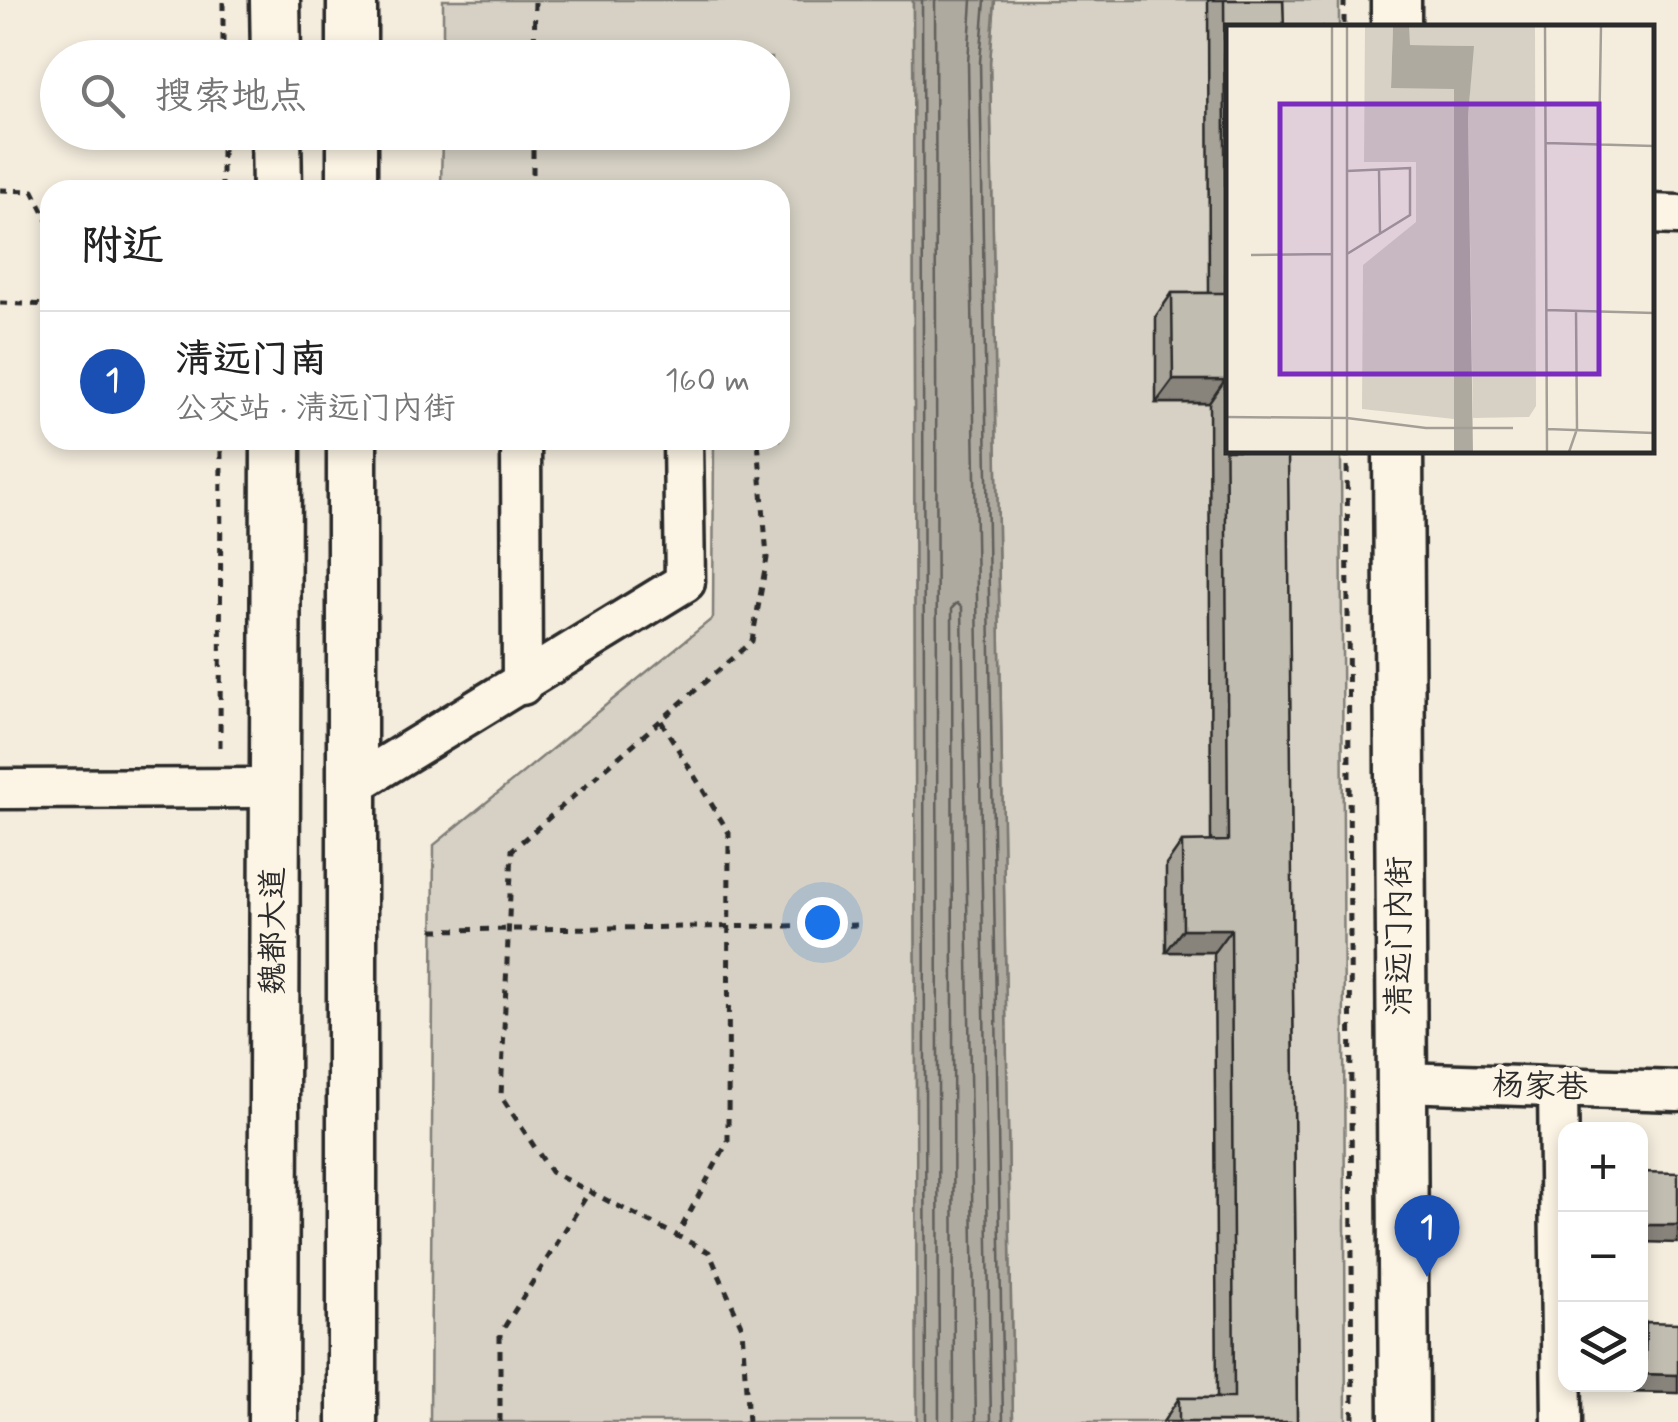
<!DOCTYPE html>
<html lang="zh">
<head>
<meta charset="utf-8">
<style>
  :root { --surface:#fff; --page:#f2f2f2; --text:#222; --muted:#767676; --line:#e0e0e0; --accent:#b45309 }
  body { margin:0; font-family:Mynerve,"LXGW WenKai TC",sans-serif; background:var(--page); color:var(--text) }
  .controls { position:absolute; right:30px; bottom:30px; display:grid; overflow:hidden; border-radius:20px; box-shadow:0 5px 15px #0003 }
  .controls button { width:90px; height:90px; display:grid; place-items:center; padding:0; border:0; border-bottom:2px solid var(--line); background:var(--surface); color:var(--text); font:50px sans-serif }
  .you { position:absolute; left:822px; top:922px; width:35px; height:35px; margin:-25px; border:8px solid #fff; border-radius:50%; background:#1a73e8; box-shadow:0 0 0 15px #1a73e833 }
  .badge { display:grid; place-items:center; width:65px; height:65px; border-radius:50%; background:var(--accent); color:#fff; font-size:32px; font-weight:700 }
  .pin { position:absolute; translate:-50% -82px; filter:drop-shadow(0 2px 5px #0008) }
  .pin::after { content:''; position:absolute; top:52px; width:35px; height:30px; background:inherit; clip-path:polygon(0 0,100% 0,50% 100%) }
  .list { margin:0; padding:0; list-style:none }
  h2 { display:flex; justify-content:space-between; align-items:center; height:130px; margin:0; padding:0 40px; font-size:42px }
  h2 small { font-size:32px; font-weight:400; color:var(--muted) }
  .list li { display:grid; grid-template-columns:65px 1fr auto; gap:30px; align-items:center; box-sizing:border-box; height:140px; padding:0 40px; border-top:2px solid var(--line) }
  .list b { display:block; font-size:38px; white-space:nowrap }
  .list p { margin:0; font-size:32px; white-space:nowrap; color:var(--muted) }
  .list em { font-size:32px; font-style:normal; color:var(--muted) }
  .icon { flex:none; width:55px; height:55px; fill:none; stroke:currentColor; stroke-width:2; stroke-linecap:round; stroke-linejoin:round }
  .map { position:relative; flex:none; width:1678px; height:1422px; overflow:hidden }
  .search { position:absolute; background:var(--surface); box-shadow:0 5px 15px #0003; left:40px; top:40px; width:750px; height:110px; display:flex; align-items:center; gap:25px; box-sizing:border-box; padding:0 35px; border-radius:55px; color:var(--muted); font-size:38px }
  .panel { position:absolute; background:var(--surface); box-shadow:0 5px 15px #0003; left:40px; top:180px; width:750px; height:270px; border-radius:30px }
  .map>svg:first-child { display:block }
  .green { fill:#d6d1c4; stroke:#807e78; stroke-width:2.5 }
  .water { fill:#afaaa0; stroke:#7a7771; stroke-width:2.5 }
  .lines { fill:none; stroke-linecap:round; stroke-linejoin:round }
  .shore { stroke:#605e5a; stroke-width:2.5 }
  .minor-casing { stroke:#2b2b2b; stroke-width:45 }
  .major-casing { stroke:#2b2b2b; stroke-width:55 }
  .path { stroke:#2b2b2b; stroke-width:5; stroke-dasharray:8 8; stroke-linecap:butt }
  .minor { stroke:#fcf5e5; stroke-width:38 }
  .major { stroke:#fcf5e5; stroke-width:48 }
  .wall { fill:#a7a398; stroke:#2b2b2b; stroke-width:2.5 }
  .shaded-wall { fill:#88847c; stroke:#2b2b2b; stroke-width:2.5 }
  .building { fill:#c2bdb1; stroke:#2b2b2b; stroke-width:2.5 }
  .labels { text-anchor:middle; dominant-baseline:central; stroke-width:9; stroke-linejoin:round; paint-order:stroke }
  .street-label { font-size:32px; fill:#2b2b2b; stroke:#fcf5e5 }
  .inset-road { fill:none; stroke:#a49f96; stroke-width:2.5 }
  .view { fill:#7b2cbf; fill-opacity:0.15; stroke:#7b2cbf; stroke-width:5 }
  .inset-edge { fill:none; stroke:#2b2b2b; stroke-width:5 }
</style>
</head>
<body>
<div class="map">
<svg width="1678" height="1422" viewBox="0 0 1678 1422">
  <rect width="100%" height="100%" fill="#f4edde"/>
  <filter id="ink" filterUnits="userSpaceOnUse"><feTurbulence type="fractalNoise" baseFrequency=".01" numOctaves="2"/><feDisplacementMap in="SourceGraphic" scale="20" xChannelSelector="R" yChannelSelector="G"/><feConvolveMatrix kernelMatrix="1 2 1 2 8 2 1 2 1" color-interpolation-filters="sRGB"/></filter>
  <g filter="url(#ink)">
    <!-- green -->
    <g class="green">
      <polygon points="443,0 913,0 917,1422 430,1422 434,845 713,618 714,440 780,440 780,190 441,190 442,133 772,132 772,58 443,57"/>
      <polygon points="995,0 1339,0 1339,27 1228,28 1228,450 1341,450 1346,1422 1013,1422 990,62"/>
    </g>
    <!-- water -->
    <polygon class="water" points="913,0 995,0 990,62 1013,1422 917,1422"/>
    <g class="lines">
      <!-- shore -->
      <g class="shore">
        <polyline points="922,0 926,1422"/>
        <polyline points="935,0 939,1422"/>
        <polyline points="972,0 968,63 991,1422"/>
        <polyline points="985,0 980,62 1003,1422"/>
        <polyline points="954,1422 952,608 957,603 962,608 976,1422"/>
      </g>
      <defs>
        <g id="minor">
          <polyline points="1650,214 1678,215"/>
          <polyline points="521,440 522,685"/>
          <polyline points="352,786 685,582 683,440"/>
          <polyline points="0,789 275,788"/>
          <polyline points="1401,1082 1678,1091"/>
          <polyline points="1558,1088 1562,1422"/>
        </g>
        <g id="major">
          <polyline points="275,0 276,58"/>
          <polyline points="352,0 352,58"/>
          <polyline points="1396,0 1396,28"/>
          <polyline points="276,132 277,190"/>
          <polyline points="352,132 352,190"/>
          <polyline points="352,440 352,1422"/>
          <polyline points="1398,450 1404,1422"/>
          <polyline points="273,1422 276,440"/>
        </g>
      </defs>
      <!-- minor casing -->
      <use href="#minor" class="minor-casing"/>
      <!-- major casing -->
      <use href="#major" class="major-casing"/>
      <!-- path -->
      <g class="path">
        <polyline points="1344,0 1344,28"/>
        <polyline points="223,58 223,0"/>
        <polyline points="534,58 535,0"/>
        <polyline points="0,190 33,191 50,225"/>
        <polyline points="222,190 222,132"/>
        <polyline points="533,190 533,132"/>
        <polyline points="0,303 50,305"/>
        <polyline points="1347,450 1353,1422"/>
        <polyline points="661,721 729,833 728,1141 677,1236"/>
        <polyline points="220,747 221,440"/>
        <polyline points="433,930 864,925"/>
        <polyline points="500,1422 500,1334 589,1192"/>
        <polyline points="748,1422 742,1327 709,1252 551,1172 501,1096 512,850 752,641 767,558 758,440"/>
      </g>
      <!-- minor -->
      <use href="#minor" class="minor"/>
      <!-- major -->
      <use href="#major" class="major"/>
    </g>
    <!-- wall -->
    <g class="wall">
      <polygon points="1208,0 1283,0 1297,1422 1163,1422 1179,1398 1217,1398 1214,952 1166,952 1166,865 1182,842 1211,842 1209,403 1156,403 1156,316 1172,293 1209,293"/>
      <polygon points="1646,1322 1678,1393 1632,1392 1633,1384 1640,1384 1640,1330"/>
    </g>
    <!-- shaded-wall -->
    <g class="shaded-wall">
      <polygon points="1173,380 1225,380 1209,403 1156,403"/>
      <polygon points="1183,929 1231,929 1214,952 1166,952"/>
      <polygon points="1640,1225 1678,1225 1678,1243 1640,1242"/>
      <polygon points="1645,1374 1678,1375 1678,1393 1632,1392 1637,1384 1640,1384 1640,1380"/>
    </g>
    <!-- building -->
    <g class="building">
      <polygon points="1224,0 1283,0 1284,28 1228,28 1228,450 1288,450 1297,1422 1179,1422 1179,1398 1234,1398 1231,929 1183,929 1182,842 1228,841 1225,380 1173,380 1172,293 1226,293"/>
      <polygon points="1640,1172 1678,1173 1678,1225 1640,1225"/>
      <polygon points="1646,1322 1678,1323 1678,1375 1645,1374"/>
    </g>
  </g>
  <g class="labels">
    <!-- street labels -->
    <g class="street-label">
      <text transform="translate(274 931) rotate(-90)">魏都大道</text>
      <text transform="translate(1400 936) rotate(-90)">清远门内街</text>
      <text transform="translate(1540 1087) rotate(2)">杨家巷</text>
    </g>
  </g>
  <!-- overview -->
  <g transform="translate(1226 25)">
    <rect width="428" height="428" fill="#f4edde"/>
    <path d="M139,1h28l-2,61 63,1v331l-92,-10 1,-144 53,-43v-60h-52zM183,1h126l1,380 -7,11 -56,1 -5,-302 5,-70 -64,-1z" fill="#d6d1c4"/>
    <path d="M167,1h16l1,19 64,1 -6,70 5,336h-19v-363l-63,-1z" fill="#afaaa0"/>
    <path class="inset-road" d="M106,1v426M121,1v426M319,1l2,426M320,118l108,3M373,120l2,-119M153,144l1,65M121,146l63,-3v47l-63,39M25,230l82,-1M320,285l108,3M0,392l121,1M121,393l79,10h87M321,404l107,4M343,427l8,-23 -1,-118"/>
    <path class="view" d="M54,79h319v270h-319z"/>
    <rect width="428" height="428" class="inset-edge"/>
  </g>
</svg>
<div class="controls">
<button>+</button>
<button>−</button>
<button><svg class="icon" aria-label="layers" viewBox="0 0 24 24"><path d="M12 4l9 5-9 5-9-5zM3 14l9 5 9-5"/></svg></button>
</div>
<div class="you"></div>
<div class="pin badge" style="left:1427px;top:1277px;background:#1a4fb4">1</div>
<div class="search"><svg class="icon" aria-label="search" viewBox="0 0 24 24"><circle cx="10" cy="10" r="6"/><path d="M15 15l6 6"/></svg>搜索地点</div>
<section class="panel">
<h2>附近<small></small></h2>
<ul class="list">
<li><span class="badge" style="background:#1a4fb4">1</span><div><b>清远门南</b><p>公交站 · 清远门内街</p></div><em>160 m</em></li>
</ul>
</section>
</div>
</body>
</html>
